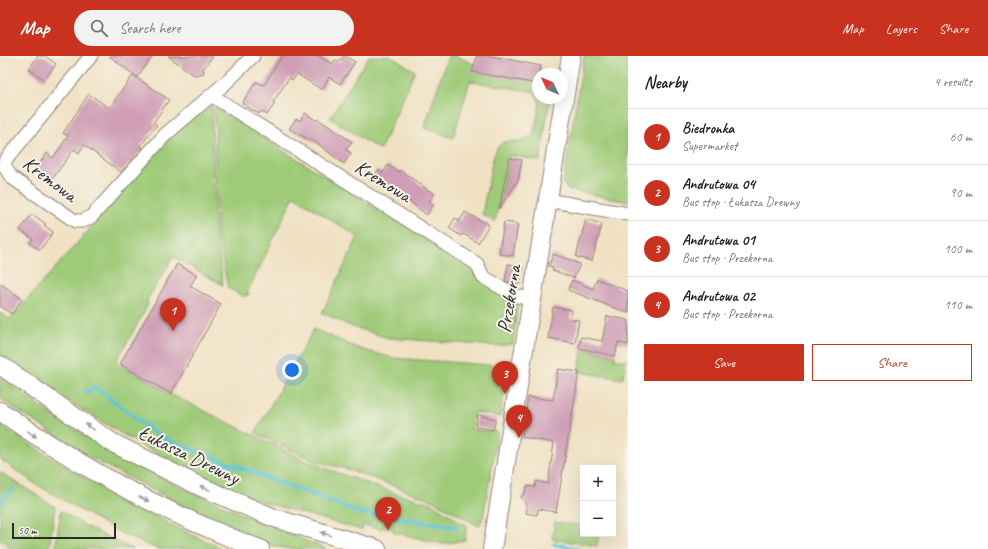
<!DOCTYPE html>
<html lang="en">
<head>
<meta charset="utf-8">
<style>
  :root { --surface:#fff; --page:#f2f2f2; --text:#222; --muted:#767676; --line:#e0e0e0; --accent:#c8321e }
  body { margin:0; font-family:Caveat,sans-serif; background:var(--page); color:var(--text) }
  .controls { position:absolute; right:12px; bottom:12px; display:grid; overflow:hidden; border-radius:0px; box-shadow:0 4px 16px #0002 }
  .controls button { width:36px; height:36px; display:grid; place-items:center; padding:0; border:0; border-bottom:1px solid var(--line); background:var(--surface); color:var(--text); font:20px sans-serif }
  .compass { position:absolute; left:532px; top:12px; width:36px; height:36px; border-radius:50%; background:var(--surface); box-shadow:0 4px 16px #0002; rotate:314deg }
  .scale { position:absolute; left:12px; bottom:10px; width:104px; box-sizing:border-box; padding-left:4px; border:2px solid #2b2b2b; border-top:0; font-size:11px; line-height:14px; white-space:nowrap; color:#2b2b2b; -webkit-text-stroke:3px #f7f3e8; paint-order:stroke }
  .you { position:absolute; left:292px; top:314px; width:14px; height:14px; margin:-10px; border:3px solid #fff; border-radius:50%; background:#1a73e8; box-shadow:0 0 0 6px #1a73e833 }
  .badge { display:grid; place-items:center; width:26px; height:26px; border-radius:50%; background:var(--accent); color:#fff; font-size:13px; font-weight:700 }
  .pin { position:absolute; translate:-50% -33px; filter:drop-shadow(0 1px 2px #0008) }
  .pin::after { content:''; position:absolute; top:21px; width:14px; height:12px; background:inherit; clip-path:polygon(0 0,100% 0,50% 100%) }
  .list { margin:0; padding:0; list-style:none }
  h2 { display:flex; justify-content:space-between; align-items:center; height:52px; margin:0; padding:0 16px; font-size:17px }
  h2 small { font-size:13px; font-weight:400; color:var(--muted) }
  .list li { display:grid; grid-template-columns:26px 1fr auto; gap:12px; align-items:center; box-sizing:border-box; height:56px; padding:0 16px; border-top:1px solid var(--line) }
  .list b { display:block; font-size:15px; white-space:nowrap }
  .list p { margin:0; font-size:13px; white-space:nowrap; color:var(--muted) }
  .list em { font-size:13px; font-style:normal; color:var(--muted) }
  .actions { display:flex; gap:8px; padding:12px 16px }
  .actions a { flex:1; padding:9px 0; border:1px solid var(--accent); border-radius:0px; text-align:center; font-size:14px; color:var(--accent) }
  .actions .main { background:var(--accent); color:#fff }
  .icon { flex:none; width:22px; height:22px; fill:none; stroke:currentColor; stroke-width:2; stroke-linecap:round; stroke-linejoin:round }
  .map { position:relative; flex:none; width:628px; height:493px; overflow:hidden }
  header { display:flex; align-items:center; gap:24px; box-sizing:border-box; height:56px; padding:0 20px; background:var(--accent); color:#fff }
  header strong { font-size:19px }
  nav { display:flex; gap:22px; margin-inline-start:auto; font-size:14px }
  .search { width:280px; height:36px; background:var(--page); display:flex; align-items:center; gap:10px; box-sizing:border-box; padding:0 14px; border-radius:22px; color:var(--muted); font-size:15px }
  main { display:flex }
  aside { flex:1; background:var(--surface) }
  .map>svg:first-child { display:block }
  .green { fill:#9fcb78; stroke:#657b52 }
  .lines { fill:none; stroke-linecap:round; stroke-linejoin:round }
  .stream { stroke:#5dc6da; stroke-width:4 }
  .building { fill:#cf9eb5 }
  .street-casing { stroke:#8e8677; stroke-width:15 }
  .secondary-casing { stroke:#8e8677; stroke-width:20 }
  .street { stroke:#fff; stroke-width:13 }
  .secondary { stroke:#fff; stroke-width:18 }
  .oneway { fill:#a0a0a0 }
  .labels { text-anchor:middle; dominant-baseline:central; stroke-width:4; stroke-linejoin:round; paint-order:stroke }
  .street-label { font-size:20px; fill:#2b2b2b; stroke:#f7f3e8 }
</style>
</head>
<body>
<header>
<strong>Map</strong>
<div class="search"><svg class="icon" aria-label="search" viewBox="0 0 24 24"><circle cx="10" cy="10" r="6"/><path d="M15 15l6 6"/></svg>Search here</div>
<nav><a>Map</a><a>Layers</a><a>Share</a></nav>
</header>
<main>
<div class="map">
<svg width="628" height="493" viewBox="0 0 628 493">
  <rect width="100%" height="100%" fill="#f7f3e8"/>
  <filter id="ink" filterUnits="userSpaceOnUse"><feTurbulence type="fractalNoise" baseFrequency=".025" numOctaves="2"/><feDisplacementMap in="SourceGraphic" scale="8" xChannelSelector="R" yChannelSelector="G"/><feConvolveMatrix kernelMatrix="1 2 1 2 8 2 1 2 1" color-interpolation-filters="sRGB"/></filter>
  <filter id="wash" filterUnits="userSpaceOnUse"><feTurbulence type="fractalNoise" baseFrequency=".012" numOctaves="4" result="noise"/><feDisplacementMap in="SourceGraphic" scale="16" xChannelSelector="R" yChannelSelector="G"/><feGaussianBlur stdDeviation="0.9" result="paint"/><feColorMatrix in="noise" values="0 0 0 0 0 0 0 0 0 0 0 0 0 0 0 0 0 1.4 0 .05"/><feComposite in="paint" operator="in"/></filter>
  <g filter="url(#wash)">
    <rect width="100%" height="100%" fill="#f0e1c3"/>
    <!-- green -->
    <g class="green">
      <polygon points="369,0 391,0 415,15 380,94 330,62"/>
      <polygon points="448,0 457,0 475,9 538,28 538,42 550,42 540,105 510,99 495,166 482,158 493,102 497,92 503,86 518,85 533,80 540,48 535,36 470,25 453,82 424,72"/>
      <polygon points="584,0 628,0 628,146 567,133 563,127"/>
      <polygon points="210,47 212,68 215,175 223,229 173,201 147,244 148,249 116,306 172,339 308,406 394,437 431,447 467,470 465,484 443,488 393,476 394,473 383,470 382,473 364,469 362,474 266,447 198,418 139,388 71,347 0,298 0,257 10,263 175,77"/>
      <polygon points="212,50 467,209 482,224 518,244 513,288 498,290 389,282 353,271 322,257 358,181 294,140 247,237 249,239 243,240 228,232 217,176 215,89 216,75"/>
      <polygon points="314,273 360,293 393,302 491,309 506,323 500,361 474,356 471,373 498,376 483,461 479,470 432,444 350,414 315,405 255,377"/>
      <polygon points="582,293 615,300 615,304 626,304 623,323 579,316"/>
      <path d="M0,321c48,36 99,71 153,97 57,27 115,51 173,75h-36l-13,-2 -60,-24 -124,-64 -84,-54 -9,-7z"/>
      <path d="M0,369c73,48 144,89 223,124h-66l-37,-16 -86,-50 -34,-24z"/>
      <polygon points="0,416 55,451 49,493 12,493 0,484"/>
      <polygon points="61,455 85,470 132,493 55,493"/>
      <polygon points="555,466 583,470 583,478 599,478 597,490 552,483"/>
    </g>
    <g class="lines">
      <!-- stream -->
      <g class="stream">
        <polyline points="86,336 95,331 151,374 170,385 361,457 457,471"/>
        <polyline points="0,447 13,433"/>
        <polyline points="554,488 578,493"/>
      </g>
    </g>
    <g id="blocks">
      <!-- building -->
      <g class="building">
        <polygon points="38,0 45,0 56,8 44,24 29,13"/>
        <polygon points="109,0 153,0 137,21"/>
        <polygon points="168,0 213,0 203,13 204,17 194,19"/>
        <polygon points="282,0 319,0 332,8 335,4 339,6 343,0 345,0 355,6 340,28 329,21 322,34 297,18 293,24 289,22 273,46 275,47 267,59 261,55 259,58 242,47 256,26 264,29"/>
        <polygon points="477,0 492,0 541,10 540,18 538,18 538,28 472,16"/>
        <polygon points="133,19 169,44 153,67 157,69 140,90 143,92 121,116 84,89 79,97 74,93 53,122 37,111 47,97 53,102 68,80 63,77 89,38 109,52"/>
        <polygon points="305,57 317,65 318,63 352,86 346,94 351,97 344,108 318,88 289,73 296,63 300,65"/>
        <polygon points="509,102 522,104 518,124 499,153"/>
        <polygon points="388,109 399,116 400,114 434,138 429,146 433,149 427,159 401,139 385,130 384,132 371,125 378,114 383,117"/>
        <polygon points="465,156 489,169 478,187 467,180 462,178 461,180 449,172 455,162 460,165"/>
        <polygon points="32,158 46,168 44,169 53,176 40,194 30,187 33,183 20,174"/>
        <polygon points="586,163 602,168 592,205 576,201"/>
        <polygon points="504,166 518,168 513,200 499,198"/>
        <polygon points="553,198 580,208 574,222 552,214 553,211 549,210"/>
        <polygon points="177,208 197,219 190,230 221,248 171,338 120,308"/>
        <polygon points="508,208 522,210 519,228 505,225"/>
        <polygon points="597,223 628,235 628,257 568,234 572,224 593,233"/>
        <polygon points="0,227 22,243 12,258 0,250"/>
        <polygon points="553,251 572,254 570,263 579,264 575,287 548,282"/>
        <polygon points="607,260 628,264 628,289 618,286 615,300 579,292 581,281 602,285"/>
        <polygon points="558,313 579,316 556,456 538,453 537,459 526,457 527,450 521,441 525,437 527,430 535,431 536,425 548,428 554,387 522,381 528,341 553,344"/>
        <polygon points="478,359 496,363 493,374 475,370"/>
      </g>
    </g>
  </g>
  <g filter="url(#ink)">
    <use href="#blocks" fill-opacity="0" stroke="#8e8677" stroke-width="1"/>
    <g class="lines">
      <defs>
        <g id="street">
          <polyline points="91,0 5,105 5,111 11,121 75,165 83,165 92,160 165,79 230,23 253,0"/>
          <polyline points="211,39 477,208 483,221 516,240 531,243"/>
          <polyline points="547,144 628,158"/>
        </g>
        <g id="secondary">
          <polyline points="0,309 111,386 199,430 274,462 377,493"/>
          <path d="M0,355c80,56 168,104 260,138"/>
          <polyline points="492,493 571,0"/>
        </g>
      </defs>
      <!-- street casing -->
      <use href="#street" class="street-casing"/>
      <!-- secondary casing -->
      <use href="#secondary" class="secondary-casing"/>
      <!-- street -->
      <use href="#street" class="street"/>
      <!-- secondary -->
      <use href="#secondary" class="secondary"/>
    </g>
    <!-- one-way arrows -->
    <defs><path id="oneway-solid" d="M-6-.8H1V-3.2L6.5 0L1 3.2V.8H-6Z"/></defs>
    <g class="oneway">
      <use href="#oneway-solid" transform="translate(90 371) rotate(-145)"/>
      <use href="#oneway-solid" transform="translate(32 378) rotate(35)"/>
      <use href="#oneway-solid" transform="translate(205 432) rotate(-156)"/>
      <use href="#oneway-solid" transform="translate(144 443) rotate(24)"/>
      <use href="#oneway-solid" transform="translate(326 478) rotate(-163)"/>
    </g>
  </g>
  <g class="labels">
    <!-- street labels -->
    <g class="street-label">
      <text transform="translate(50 123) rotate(37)">Kremowa</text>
      <text transform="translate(383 125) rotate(32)">Kremowa</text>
      <text transform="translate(509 243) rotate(-81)">Przekorna</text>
      <text transform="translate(189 399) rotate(26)">Łukasza Drewny</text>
    </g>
  </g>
</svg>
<div class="controls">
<button>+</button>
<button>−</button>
</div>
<svg class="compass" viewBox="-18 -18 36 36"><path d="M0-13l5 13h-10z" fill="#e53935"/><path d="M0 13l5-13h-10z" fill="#767676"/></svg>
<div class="scale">50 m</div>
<div class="you"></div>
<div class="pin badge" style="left:173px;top:275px">1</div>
<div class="pin badge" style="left:388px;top:474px">2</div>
<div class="pin badge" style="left:505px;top:338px">3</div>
<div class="pin badge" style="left:519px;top:382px">4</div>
</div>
<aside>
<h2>Nearby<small>4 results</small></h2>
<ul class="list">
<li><span class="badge">1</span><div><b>Biedronka</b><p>Supermarket</p></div><em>60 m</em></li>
<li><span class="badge">2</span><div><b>Andrutowa 04</b><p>Bus stop · Łukasza Drewny</p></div><em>90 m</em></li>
<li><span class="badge">3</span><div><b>Andrutowa 01</b><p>Bus stop · Przekorna</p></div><em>100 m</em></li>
<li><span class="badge">4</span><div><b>Andrutowa 02</b><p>Bus stop · Przekorna</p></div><em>110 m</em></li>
</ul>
<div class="actions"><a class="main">Save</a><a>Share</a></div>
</aside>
</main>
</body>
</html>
